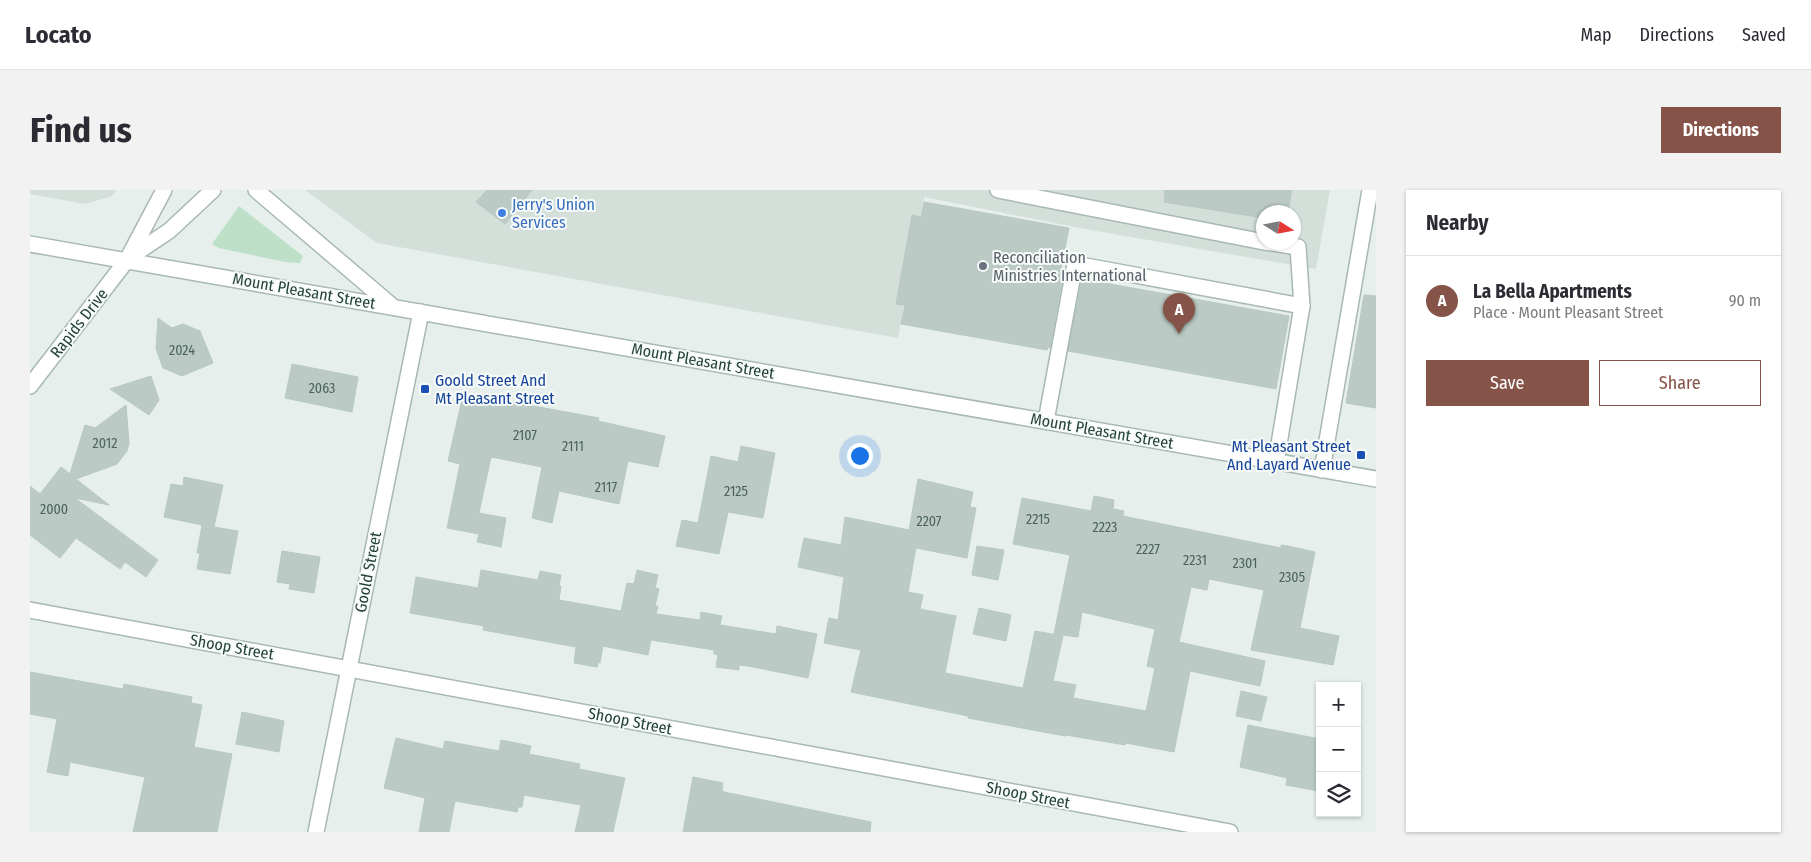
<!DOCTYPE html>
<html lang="en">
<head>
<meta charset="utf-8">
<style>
  :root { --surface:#fff; --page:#f2f2f3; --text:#2b2b33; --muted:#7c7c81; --line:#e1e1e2; --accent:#855347 }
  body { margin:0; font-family:"Fira Sans Condensed",sans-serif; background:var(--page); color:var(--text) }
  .controls { position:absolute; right:15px; bottom:15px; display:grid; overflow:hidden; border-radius:0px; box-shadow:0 1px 4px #0004 }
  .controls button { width:45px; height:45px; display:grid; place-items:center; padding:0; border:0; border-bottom:1px solid var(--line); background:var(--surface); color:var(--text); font:25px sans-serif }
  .compass { position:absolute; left:1226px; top:15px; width:45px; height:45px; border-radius:50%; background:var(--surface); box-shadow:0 1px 4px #0004; rotate:101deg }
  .you { position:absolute; left:829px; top:265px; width:18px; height:18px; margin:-12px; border:4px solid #fff; border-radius:50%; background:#1a73e8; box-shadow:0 0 0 8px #1a73e833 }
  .badge { display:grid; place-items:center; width:32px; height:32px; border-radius:50%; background:var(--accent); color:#fff; font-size:16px; font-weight:700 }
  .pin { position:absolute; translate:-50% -41px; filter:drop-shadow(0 1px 2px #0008) }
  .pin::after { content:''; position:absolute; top:26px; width:18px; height:15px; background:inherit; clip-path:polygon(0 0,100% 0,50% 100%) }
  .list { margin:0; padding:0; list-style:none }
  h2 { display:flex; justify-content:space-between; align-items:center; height:65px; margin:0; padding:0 20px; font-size:21px }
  h2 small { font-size:16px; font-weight:400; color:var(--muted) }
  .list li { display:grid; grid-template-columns:32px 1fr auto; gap:15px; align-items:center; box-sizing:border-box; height:90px; padding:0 20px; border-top:1px solid var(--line) }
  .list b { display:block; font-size:19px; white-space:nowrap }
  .list p { margin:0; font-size:16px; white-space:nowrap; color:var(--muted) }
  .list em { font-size:16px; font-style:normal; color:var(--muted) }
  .actions { display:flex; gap:10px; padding:15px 20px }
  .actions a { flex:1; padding:11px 0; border:1px solid var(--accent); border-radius:0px; text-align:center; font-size:18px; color:var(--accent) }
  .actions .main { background:var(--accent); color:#fff }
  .icon { flex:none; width:28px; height:28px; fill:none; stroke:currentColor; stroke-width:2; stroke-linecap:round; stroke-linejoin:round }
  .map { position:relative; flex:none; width:1346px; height:642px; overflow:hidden; border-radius:0px }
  header { display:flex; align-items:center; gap:30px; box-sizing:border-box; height:70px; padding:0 25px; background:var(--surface); border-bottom:1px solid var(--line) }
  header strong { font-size:24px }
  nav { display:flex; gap:28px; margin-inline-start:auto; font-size:18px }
  .intro { display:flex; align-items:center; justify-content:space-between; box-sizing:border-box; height:120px; padding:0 30px }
  h1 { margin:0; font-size:35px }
  .button { padding:12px 22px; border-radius:0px; background:var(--accent); color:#fff; font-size:18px; font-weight:700 }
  main { display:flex; gap:30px; padding:0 30px }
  aside { flex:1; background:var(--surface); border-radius:0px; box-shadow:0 1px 4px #0004 }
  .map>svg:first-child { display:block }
  .built { fill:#d4dfda; fill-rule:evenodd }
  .green { fill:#bfe0c8 }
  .building { fill:#bbcac4; stroke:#b8c9c2 }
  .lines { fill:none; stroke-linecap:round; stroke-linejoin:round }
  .minor-casing { stroke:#a8b8b2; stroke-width:18 }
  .minor { stroke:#fff; stroke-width:15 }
  .shop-dot { fill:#3f7fe0; stroke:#f7fbf9; stroke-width:2 }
  .worship-dot { fill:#6b7280; stroke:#f7fbf9; stroke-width:2 }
  .transit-dot { fill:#1a4fb4; stroke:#f7fbf9; stroke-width:2 }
  .labels { text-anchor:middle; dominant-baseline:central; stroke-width:4; stroke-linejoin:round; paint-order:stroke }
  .number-label { font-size:14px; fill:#4a645c }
  .shop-label { font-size:16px; fill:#366cbe; stroke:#f7fbf9; text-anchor:start }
  .worship-label { font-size:16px; fill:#5b616d; stroke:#f7fbf9; text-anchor:start }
  .street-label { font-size:16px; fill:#24423a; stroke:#f7fbf9 }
  .transit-label { font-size:16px; fill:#164399; stroke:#f7fbf9; text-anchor:start }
</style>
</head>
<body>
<header>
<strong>Locato</strong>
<nav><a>Map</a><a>Directions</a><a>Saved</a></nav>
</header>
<div class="intro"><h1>Find us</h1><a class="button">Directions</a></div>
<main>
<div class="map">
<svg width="1346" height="642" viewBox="0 0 1346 642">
  <rect width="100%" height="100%" fill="#e6efeb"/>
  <!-- built -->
  <g class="built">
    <polygon points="0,0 86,0 82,6 55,14 0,4"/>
    <path d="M275,0h1025l-14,79 -231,-40 -161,-32 -26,141 -521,-95zM1234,22h30v30h-30z"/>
  </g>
  <!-- green -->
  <polygon class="green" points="209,16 273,66 270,73 255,72 189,58 182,54"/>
  <!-- building -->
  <g class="building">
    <polygon points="457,0 502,0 475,34 446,12"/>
    <polygon points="1135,0 1262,0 1258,22 1234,22 1234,28 1134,12"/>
    <polygon points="894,12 1039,38 1030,85 1033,85 1020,158 1018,157 1017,160 871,134 875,115 866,114 882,25 891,27"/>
    <polygon points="1052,89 1259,126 1246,199 1038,161"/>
    <polygon points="1334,105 1346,106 1346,218 1316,213"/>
    <polygon points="128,128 142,138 153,134 170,141 183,173 152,186 133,178 126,159"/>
    <polygon points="262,174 328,187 322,222 255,208"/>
    <polygon points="121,186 129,210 119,225 80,199"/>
    <polygon points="433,205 480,215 481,212 569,228 568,231 635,246 628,277 598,271 589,314 529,301 522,333 502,328 512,277 461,267 449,323 476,328 471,357 447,352 449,344 417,338 430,274 418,271"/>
    <polygon points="96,215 99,253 97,261 87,274 46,289 79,315 45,308 128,370 116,387 95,372 90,379 46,348 30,368 0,345 0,296 10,304 31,277 40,284 55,235 65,238"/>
    <polygon points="711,256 745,263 733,328 698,322 689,364 646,356 652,330 668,333 681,266 708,272"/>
    <polygon points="154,287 193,295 184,337 208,341 200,384 167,379 170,363 167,363 172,335 134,327 141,294 153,296"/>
    <polygon points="888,289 943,302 940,317 946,318 937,368 886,358 878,402 893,405 890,419 926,426 915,483 993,498 1005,441 1033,446 1023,491 1046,495 1043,508 1116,521 1125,478 1117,476 1125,439 1052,422 1048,447 1024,444 1040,365 983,354 992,308 1061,321 1064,306 1084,310 1083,319 1094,321 1093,326 1251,358 1251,355 1258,356 1285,362 1270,438 1309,446 1303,475 1221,460 1234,400 1179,389 1177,400 1161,397 1149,452 1235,471 1230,496 1160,481 1144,562 1096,553 1095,555 1036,545 1035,546 938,528 938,526 821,502 831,460 794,453 799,428 808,430 814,387 768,377 774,348 811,355 815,327 879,340"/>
    <polygon points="947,356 974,360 968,390 942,385"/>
    <polygon points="252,361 290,367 284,403 259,399 260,394 247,392"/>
    <polygon points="451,380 508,390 510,381 531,385 529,396 531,396 529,410 591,421 597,393 604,394 607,380 628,385 625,398 629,399 625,416 628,416 626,424 670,430 671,422 692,426 690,435 746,444 747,436 787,444 778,488 718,476 709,475 709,480 686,477 688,465 684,464 684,460 621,450 618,465 573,456 570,473 568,472 567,477 544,473 546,457 453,440 454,436 380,423 386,387 448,398"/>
    <polygon points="949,418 981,425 976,451 943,444"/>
    <polygon points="0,482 93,499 94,494 162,507 161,513 172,515 164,557 202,564 187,642 103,642 115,587 40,572 38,586 17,582 27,529 0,524"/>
    <polygon points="1211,501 1237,507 1231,531 1206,526"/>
    <polygon points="212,522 254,531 249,562 206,554"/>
    <polygon points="1218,535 1290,549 1289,601 1256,595 1257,588 1210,577"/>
    <polygon points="366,548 413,559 415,551 469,561 471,550 501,556 499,564 550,574 549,579 595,588 583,642 545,642 551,615 494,605 492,617 488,617 487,622 425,611 419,642 389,642 395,608 354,598"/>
    <polygon points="663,587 693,593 692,600 694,602 841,632 840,642 653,642"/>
  </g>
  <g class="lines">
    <defs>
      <g id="minor">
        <polyline points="226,0 361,115"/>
        <polyline points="968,0 1234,52"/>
        <polyline points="1235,52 1268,57 1272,116"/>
        <polyline points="0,54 1346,289"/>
        <polyline points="100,67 139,41 183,0"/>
        <polyline points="0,196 97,70 134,0"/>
        <polyline points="1016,231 1045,74 1272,116 1246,272"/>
        <polyline points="1292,280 1340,0"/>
        <polyline points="0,420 1200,642"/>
        <polyline points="286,642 391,122"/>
      </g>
    </defs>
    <!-- minor casing -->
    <use href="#minor" class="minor-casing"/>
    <!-- minor -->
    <use href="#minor" class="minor"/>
  </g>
  <!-- markers -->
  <circle class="shop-dot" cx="472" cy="23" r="5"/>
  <circle class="worship-dot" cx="953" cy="76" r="5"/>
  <g class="transit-dot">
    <rect x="390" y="194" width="10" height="10" rx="2.5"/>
    <rect x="1326" y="260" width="10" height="10" rx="2.5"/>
  </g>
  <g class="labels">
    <!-- number labels -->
    <g class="number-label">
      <text x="152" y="160">2024</text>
      <text x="292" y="198">2063</text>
      <text x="495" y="245">2107</text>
      <text x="75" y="253">2012</text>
      <text x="543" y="256">2111</text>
      <text x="576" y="297">2117</text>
      <text x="706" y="301">2125</text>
      <text x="24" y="319">2000</text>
      <text x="1008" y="329">2215</text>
      <text x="899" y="331">2207</text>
      <text x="1075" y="337">2223</text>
      <text x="1118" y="359">2227</text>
      <text x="1165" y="370">2231</text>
      <text x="1215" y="373">2301</text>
      <text x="1262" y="387">2305</text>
    </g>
    <!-- shop labels -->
    <g class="shop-label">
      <text x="482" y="14">Jerry's Union<tspan x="482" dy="18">Services</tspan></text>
    </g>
    <!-- worship labels -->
    <g class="worship-label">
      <text x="963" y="67">Reconciliation<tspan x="963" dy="18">Ministries International</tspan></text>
    </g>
    <!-- street labels -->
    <g class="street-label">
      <text transform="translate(274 101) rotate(10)">Mount Pleasant Street</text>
      <text transform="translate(49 133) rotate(-52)">Rapids Drive</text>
      <text transform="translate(673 171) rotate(10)">Mount Pleasant Street</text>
      <text transform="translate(1072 241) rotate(10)">Mount Pleasant Street</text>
      <text transform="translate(338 382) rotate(-79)">Goold Street</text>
      <text transform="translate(202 457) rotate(10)">Shoop Street</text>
      <text transform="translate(600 531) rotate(11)">Shoop Street</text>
      <text transform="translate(998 605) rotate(11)">Shoop Street</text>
    </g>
    <!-- transit labels -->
    <g class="transit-label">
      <text x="405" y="190">Goold Street And<tspan x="405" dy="18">Mt Pleasant Street</tspan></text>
      <text x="1321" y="256" text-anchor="end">Mt Pleasant Street<tspan x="1321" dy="18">And Layard Avenue</tspan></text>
    </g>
  </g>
</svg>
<div class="controls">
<button>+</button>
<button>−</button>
<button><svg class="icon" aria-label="layers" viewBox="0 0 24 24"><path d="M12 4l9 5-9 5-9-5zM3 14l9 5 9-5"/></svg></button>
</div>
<svg class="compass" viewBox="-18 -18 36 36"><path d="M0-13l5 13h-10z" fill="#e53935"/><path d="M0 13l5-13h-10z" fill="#7c7c81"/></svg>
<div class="you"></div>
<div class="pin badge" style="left:1149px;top:144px">A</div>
</div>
<aside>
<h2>Nearby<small></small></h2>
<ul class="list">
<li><span class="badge">A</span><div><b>La Bella Apartments</b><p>Place · Mount Pleasant Street</p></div><em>90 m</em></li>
</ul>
<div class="actions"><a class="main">Save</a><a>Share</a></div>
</aside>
</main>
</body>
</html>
